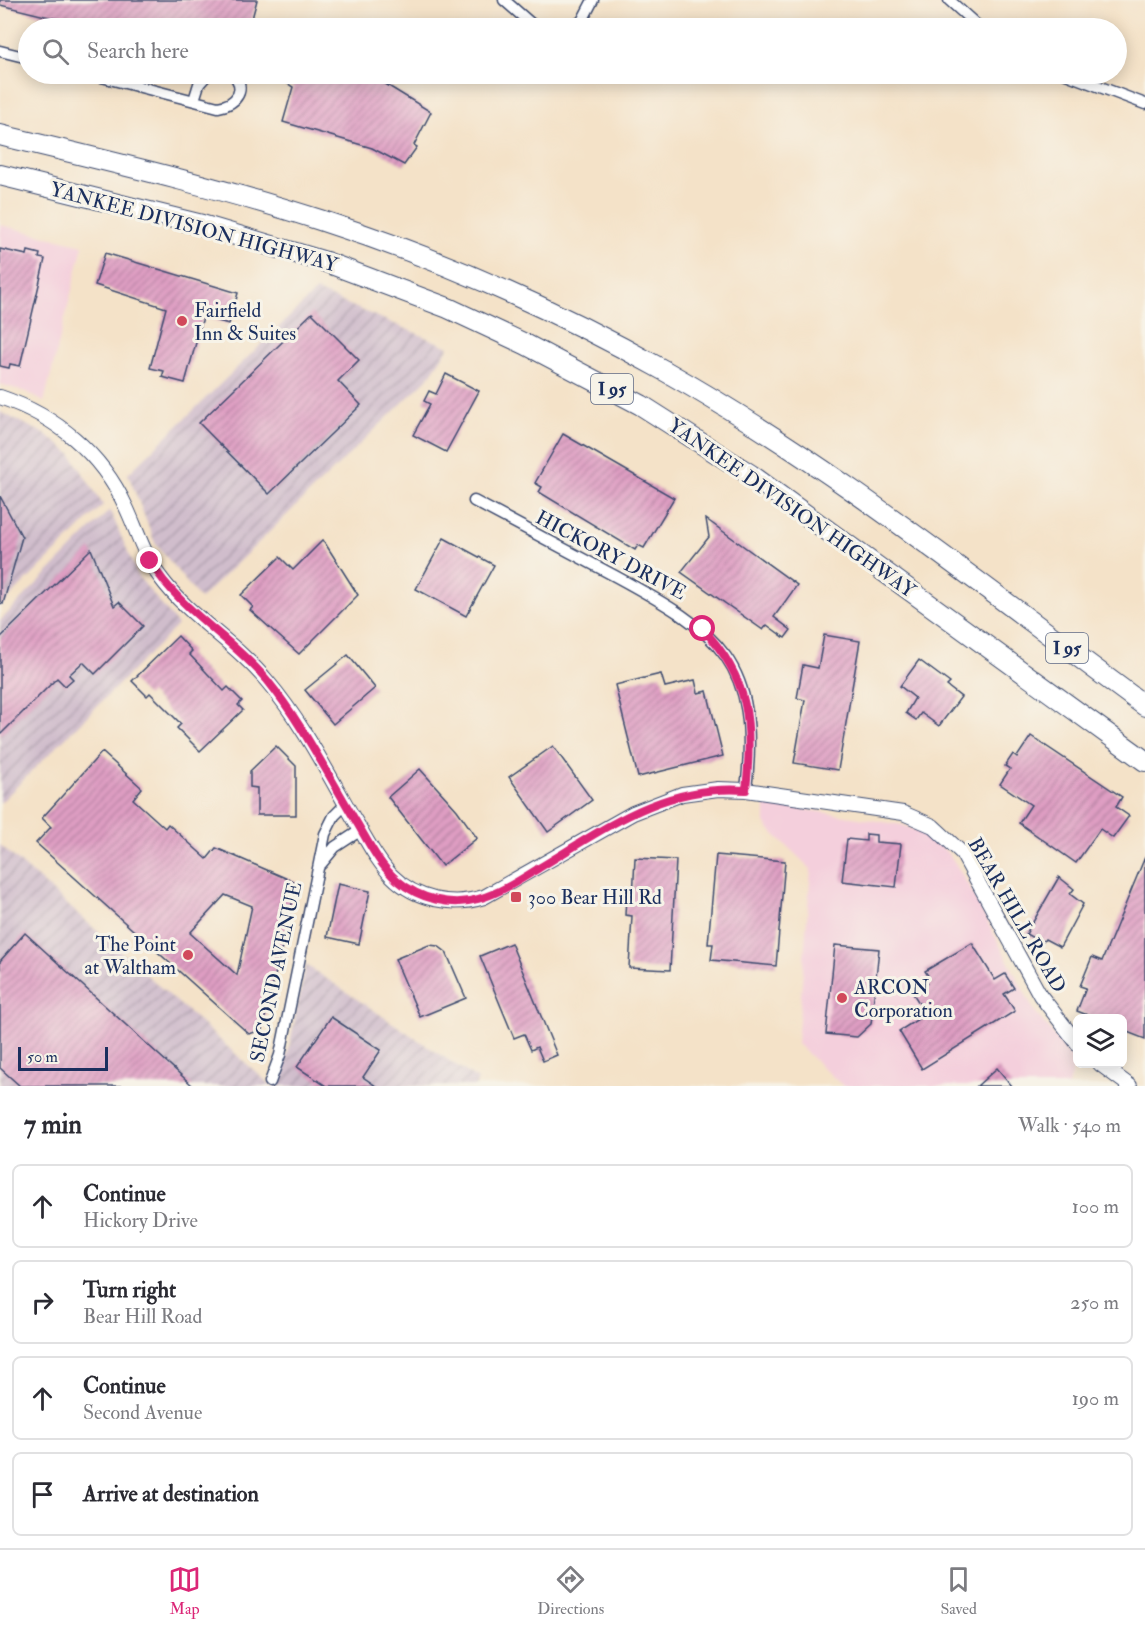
<!DOCTYPE html>
<html lang="en">
<head>
<meta charset="utf-8">
<style>
  :root { --surface:#fff; --page:#f7f7f7; --text:#2b2b33; --muted:#7c7c81; --line:#e1e1e2; --accent:#db2777 }
  body { margin:0; font-family:"IM FELL Double Pica",serif; background:var(--page); color:var(--text) }
  .controls { position:absolute; right:18px; bottom:18px; display:grid; overflow:hidden; border-radius:9px; box-shadow:0 3px 15px #0003 }
  .controls button { width:54px; height:54px; display:grid; place-items:center; padding:0; border:0; border-bottom:2px solid var(--line); background:var(--surface); color:var(--text); font:30px sans-serif }
  .scale { position:absolute; left:18px; bottom:15px; width:90px; box-sizing:border-box; padding-left:6px; border:3px solid #1b2f5e; border-top:0; font-size:16px; line-height:21px; white-space:nowrap; color:#1b2f5e; -webkit-text-stroke:4px #f7f3e8; paint-order:stroke }
  .stop { position:absolute; width:18px; height:18px; margin:-14px; border:4px solid #db2777; border-radius:50%; background:#fff }
  .stop.end { background:#db2777; border-color:#fff; box-shadow:0 2px 6px #0008 }
  .list { margin:0; padding:0; list-style:none }
  h2 { display:flex; justify-content:space-between; align-items:center; height:78px; margin:0; padding:0 24px; font-size:26px }
  h2 small { font-size:20px; font-weight:400; color:var(--muted) }
  .list li { display:grid; grid-template-columns:39px 1fr auto; gap:18px; align-items:center; box-sizing:border-box; height:84px; margin:0 12px 12px; padding:0 12px; border:2px solid var(--line); border-radius:9px }
  .list b { display:block; font-size:22px; white-space:nowrap }
  .list p { margin:0; font-size:20px; white-space:nowrap; color:var(--muted) }
  .list em { font-size:20px; font-style:normal; color:var(--muted) }
  .icon { flex:none; width:33px; height:33px; fill:none; stroke:currentColor; stroke-width:2; stroke-linecap:round; stroke-linejoin:round }
  .map { position:relative; flex:none; width:1145px; height:1086px; overflow:hidden }
  .search { position:absolute; background:var(--surface); box-shadow:0 3px 15px #0003; left:18px; right:18px; top:18px; height:66px; display:flex; align-items:center; gap:15px; box-sizing:border-box; padding:0 21px; border-radius:33px; color:var(--muted); font-size:22px }
  .sheet { height:462px; background:var(--surface) }
  nav { display:flex; justify-content:space-around; align-items:center; box-sizing:border-box; height:84px; border-top:2px solid var(--line); background:var(--surface); font-size:16px; color:var(--muted) }
  nav a { display:grid; justify-items:center; gap:3px }
  nav .on { color:var(--accent) }
  .map>svg:first-child { display:block }
  .built { fill:#f4cfdc }
  .industrial { fill:url(#industrial-furrows) }
  .building { fill:url(#building-hatch); fill-rule:evenodd }
  .lines { fill:none; stroke-linecap:round; stroke-linejoin:round }
  .minor-casing { stroke:#3c4a6e; stroke-width:13 }
  .tertiary-casing { stroke:#3c4a6e; stroke-width:16 }
  .motorway-casing { stroke:#3c4a6e; stroke-width:22 }
  .minor { stroke:#fff; stroke-width:10 }
  .tertiary { stroke:#fff; stroke-width:14 }
  .motorway { stroke:#fff; stroke-width:20 }
  .route { stroke:#db2777; stroke-width:8 }
  .poi-dot { fill:#d1495b; stroke:#f7f3e8; stroke-width:2 }
  .labels { text-anchor:middle; dominant-baseline:central; stroke-width:6; stroke-linejoin:round; paint-order:stroke }
  .shield { fill:#f7f3e8; stroke:#5d6a87; stroke-width:1.5 }
  .shield-label { font-size:18px; font-weight:bold; fill:#1b2f5e }
  .street-label { font-size:20px; fill:#1b2f5e; stroke:#f7f3e8 }
  .poi-label { font-size:20px; fill:#1b2f5e; stroke:#f7f3e8; text-anchor:start }
</style>
</head>
<body>
<div class="map">
<svg width="1145" height="1086" viewBox="0 0 1145 1086">
  <defs>
    <pattern id="industrial-furrows" width="10" height="10" patternUnits="userSpaceOnUse" patternTransform="scale(1.5)"><rect width="10" height="10" fill="#d0bdcc"/><path d="M-1 1l2-2M0 10L10 0M9 11l2-2" fill="none" stroke="#a89aa9"/></pattern>
    <pattern id="building-hatch" width="6" height="6" patternUnits="userSpaceOnUse" patternTransform="scale(1.5)"><rect width="6" height="6" fill="#df9ec3"/><path d="M-1 1l2-2M0 6l6-6M5 7l2-2" fill="none" stroke="#b481a2"/></pattern>
  </defs>
  <rect width="100%" height="100%" fill="#f7f3e8"/>
  <filter id="ink" filterUnits="userSpaceOnUse"><feTurbulence type="fractalNoise" baseFrequency=".0167" numOctaves="2"/><feDisplacementMap in="SourceGraphic" scale="12" xChannelSelector="R" yChannelSelector="G"/><feConvolveMatrix kernelMatrix="1 2 1 2 8 2 1 2 1" color-interpolation-filters="sRGB"/></filter>
  <filter id="wash" filterUnits="userSpaceOnUse"><feTurbulence type="fractalNoise" baseFrequency=".008" numOctaves="4" result="noise"/><feDisplacementMap in="SourceGraphic" scale="24" xChannelSelector="R" yChannelSelector="G"/><feGaussianBlur stdDeviation="1.35" result="paint"/><feColorMatrix in="noise" values="0 0 0 0 0 0 0 0 0 0 0 0 0 0 0 0 0 1.4 0 .05"/><feComposite in="paint" operator="in"/></filter>
  <g filter="url(#wash)">
    <rect width="100%" height="100%" fill="#f4e2c8"/>
    <!-- built -->
    <g class="built">
      <polygon points="0,225 83,245 44,402 26,392 0,384"/>
      <polygon points="765,803 902,825 921,832 938,843 952,858 967,883 1035,1012 1075,1061 1068,1086 843,1086 797,1044 811,869 770,830 765,823"/>
    </g>
    <!-- industrial -->
    <g class="industrial">
      <polygon points="316,291 449,347 427,379 200,599 155,543 128,474"/>
      <polygon points="0,412 45,434 71,454 103,505 0,607"/>
      <polygon points="110,510 138,576 178,625 0,803 0,621"/>
      <polygon points="0,845 265,1080 272,1086 0,1086"/>
      <polygon points="306,965 478,1080 475,1086 273,1086 288,1053"/>
    </g>
    <g id="blocks">
      <!-- building -->
      <g class="building">
        <polygon points="0,0 257,0 250,26 246,28 94,28 0,5"/>
        <polygon points="290,74 362,74 374,77 431,112 414,145 417,147 404,165 372,148 283,122 293,87 285,82"/>
        <polygon points="0,249 27,255 28,251 40,254 39,258 45,259 20,366 10,364 9,368 0,366"/>
        <polygon points="105,253 238,293 229,324 203,317 185,383 162,377 164,371 150,368 166,308 95,285"/>
        <polygon points="312,313 359,360 338,381 361,405 269,494 199,423"/>
        <polygon points="446,374 479,391 446,452 413,435 430,404 424,401 429,391 436,394"/>
        <polygon points="563,434 674,498 644,548 638,545 635,550 539,492 542,487 535,483"/>
        <polygon points="0,496 22,537 3,604 0,603"/>
        <polygon points="706,519 797,585 774,617 791,630 785,638 767,625 763,630 681,572 709,537"/>
        <polygon points="444,538 494,565 466,616 416,589"/>
        <polygon points="323,540 358,595 299,654 250,610 253,607 241,595 280,557 293,570"/>
        <polygon points="91,549 114,606 119,602 143,626 95,674 83,662 69,675 73,679 65,686 57,678 0,735 0,638"/>
        <polygon points="824,635 860,641 838,770 794,763 805,700 797,698 803,665 818,668"/>
        <polygon points="178,636 192,651 189,654 224,691 228,687 242,701 238,705 243,710 200,751 177,728 181,724 150,693 147,696 132,681"/>
        <polygon points="348,655 375,688 333,724 305,690"/>
        <polygon points="919,660 950,683 947,686 961,697 939,726 921,713 916,720 906,713 915,698 900,686"/>
        <polygon points="661,674 665,687 695,680 698,693 707,691 723,756 638,777 615,685"/>
        <polygon points="1031,736 1122,797 1116,807 1129,816 1113,838 1100,829 1076,863 1019,823 1031,805 1000,784 1010,769 1005,766 1013,754 1017,757"/>
        <polygon points="276,746 296,766 296,815 257,815 257,788 250,787 250,771"/>
        <polygon points="553,746 592,800 548,832 509,777"/>
        <path d="M102,752l40,36 -9,11 32,29 3,-4 39,35 9,-11 81,35 -35,147 -13,4 -213,-191 15,-16 -9,-9zM225,895l27,11 -15,69 -47,-42z"/>
        <polygon points="420,769 457,810 477,838 442,866 388,797"/>
        <polygon points="866,834 876,835 876,842 901,844 896,887 842,881 847,839 866,841"/>
        <polygon points="716,855 785,861 776,966 711,960 713,944 708,944"/>
        <polygon points="1145,857 1145,1039 1122,1030 1122,1018 1095,1018 1077,1011 1086,988 1080,986 1092,957 1102,961"/>
        <polygon points="635,858 676,860 670,970 629,968 632,916 625,915 626,897 633,898"/>
        <polygon points="1059,877 1074,889 1070,894 1083,904 1060,947 1045,939 1042,943 1026,934"/>
        <polygon points="338,884 370,891 359,944 327,937"/>
        <polygon points="25,933 193,1086 20,1086 0,1068 0,961"/>
        <polygon points="511,943 557,1055 543,1061 537,1047 531,1050 524,1034 514,1038 480,956"/>
        <polygon points="972,943 995,980 1005,974 1014,988 1004,994 1015,1011 922,1069 899,1031 926,1014 912,992 927,983 925,980 929,977 925,971"/>
        <polygon points="429,945 438,946 446,952 466,998 420,1017 395,959"/>
        <polygon points="835,945 879,949 871,1024 857,1037 826,1034"/>
        <polygon points="331,1017 381,1050 363,1077 376,1086 326,1086 297,1067"/>
        <polygon points="997,1068 1012,1086 977,1086"/>
      </g>
    </g>
  </g>
  <g filter="url(#ink)">
    <use href="#blocks" fill-opacity="0" stroke="#3c4a6e" stroke-width="1.5"/>
    <g class="lines">
      <defs>
        <g id="minor">
          <polyline points="504,0 536,28"/>
          <polyline points="949,0 980,28"/>
          <polyline points="571,28 582,21 593,0"/>
          <polyline points="0,51 28,58"/>
          <path d="M90,74l128,33c19,-3 29,-18 15,-33"/>
          <polyline points="1066,74 1145,104"/>
          <polyline points="194,100 199,84 208,74"/>
          <path d="M474,501c47,25 94,50 141,75 105,57 146,85 131,214"/>
          <polyline points="321,864 335,847 361,830"/>
          <polyline points="270,1082 280,1055 325,834 334,816 346,804"/>
        </g>
        <g id="tertiary">
          <path d="M0,397c56,19 101,56 126,110 11,23 18,49 34,70 29,40 75,65 107,104 35,41 60,91 87,138 12,19 22,41 38,57 24,24 60,31 92,21l149,-84 49,-19 36,-5 28,1 157,23 30,13 29,27 78,142 38,49"/>
          <polyline points="1100,1064 1130,1086"/>
        </g>
        <g id="motorway">
          <path d="M0,135c107,26 215,51 320,85 119,38 236,90 345,151 170,96 323,220 480,335"/>
          <polyline points="0,175 202,225 326,262 448,308 525,344 641,405 751,475 1145,761"/>
        </g>
      </defs>
      <!-- minor casing -->
      <use href="#minor" class="minor-casing"/>
      <!-- tertiary casing -->
      <use href="#tertiary" class="tertiary-casing"/>
      <!-- motorway casing -->
      <use href="#motorway" class="motorway-casing"/>
      <!-- minor -->
      <use href="#minor" class="minor"/>
      <!-- tertiary -->
      <use href="#tertiary" class="tertiary"/>
      <!-- motorway -->
      <use href="#motorway" class="motorway"/>
    </g>
  </g>
  <g class="lines" filter="url(#ink)">
    <!-- route -->
    <path class="route" d="M150,561c29,49 81,76 117,119 34,42 59,91 87,138 13,21 24,46 43,62 22,19 54,27 81,19 22,-6 42,-19 61,-31 67,-40 124,-84 207,-78 7,-65 4,-111 -43,-161"/>
  </g>
  <!-- markers -->
  <g class="poi-dot">
    <circle cx="182" cy="321" r="6"/>
    <rect x="510" y="891" width="12" height="12" rx="3"/>
    <circle cx="188" cy="955" r="6"/>
    <circle cx="842" cy="998" r="6"/>
  </g>
  <g class="labels">
    <!-- shield labels -->
    <g class="shield">
      <rect x="591" y="374" width="42" height="30" rx="4.5"/>
      <rect x="1046" y="633" width="42" height="30" rx="4.5"/>
    </g>
    <g class="shield-label">
      <text x="612" y="389">I 95</text>
      <text x="1067" y="648">I 95</text>
    </g>
    <!-- street labels -->
    <g class="street-label">
      <text transform="translate(194 227) rotate(15)">YANKEE DIVISION HIGHWAY</text>
      <text transform="translate(792 508) rotate(35)">YANKEE DIVISION HIGHWAY</text>
      <text transform="translate(611 555) rotate(28)">HICKORY DRIVE</text>
      <text transform="translate(1017 915) rotate(60)">BEAR HILL ROAD</text>
      <text transform="translate(276 972) rotate(-78)">SECOND AVENUE</text>
    </g>
    <!-- poi labels -->
    <g class="poi-label">
      <text x="194" y="310">Fairfield<tspan x="194" dy="23">Inn &amp; Suites</tspan></text>
      <text x="528" y="897">300 Bear Hill Rd</text>
      <text x="176" y="944" text-anchor="end">The Point<tspan x="176" dy="23">at Waltham</tspan></text>
      <text x="854" y="987">ARCON<tspan x="854" dy="23">Corporation</tspan></text>
    </g>
  </g>
</svg>
<div class="controls">
<button><svg class="icon" aria-label="layers" viewBox="0 0 24 24"><path d="M12 4l9 5-9 5-9-5zM3 14l9 5 9-5"/></svg></button>
</div>
<div class="scale">50 m</div>
<div class="stop" style="left:703px;top:629px"></div>
<div class="stop end" style="left:150px;top:561px"></div>
<div class="search"><svg class="icon" aria-label="search" viewBox="0 0 24 24"><circle cx="10" cy="10" r="6"/><path d="M15 15l6 6"/></svg>Search here</div>
</div>
<section class="sheet">
<h2>7 min<small>Walk · 540 m</small></h2>
<ul class="list">
<li><svg class="icon" aria-label="ahead" viewBox="0 0 24 24"><path d="M12 20V5M6 11l6-6 6 6"/></svg><div><b>Continue</b><p>Hickory Drive</p></div><em>100 m</em></li>
<li><svg class="icon" aria-label="right" viewBox="0 0 24 24"><path d="M7 20v-9h11M14 6l5 5-5 5"/></svg><div><b>Turn right</b><p>Bear Hill Road</p></div><em>250 m</em></li>
<li><svg class="icon" aria-label="ahead" viewBox="0 0 24 24"><path d="M12 20V5M6 11l6-6 6 6"/></svg><div><b>Continue</b><p>Second Avenue</p></div><em>190 m</em></li>
<li><svg class="icon" aria-label="arrive" viewBox="0 0 24 24"><path d="M6 21V4h12l-3 4 3 4H6"/></svg><div><b>Arrive at destination</b></div></li>
</ul>
</section>
<nav>
<a class="on"><svg class="icon" aria-label="map" viewBox="0 0 24 24"><path d="M3 6l6-2 6 2 6-2v14l-6 2-6-2-6 2zM9 4v14M15 6v14"/></svg>Map</a>
<a><svg class="icon" aria-label="directions" viewBox="0 0 24 24"><path d="M12 3l9 9-9 9-9-9zM9 14v-3h6M13 9l2 2-2 2"/></svg>Directions</a>
<a><svg class="icon" aria-label="saved" viewBox="0 0 24 24"><path d="M7 4h10v16l-5-4-5 4z"/></svg>Saved</a>
</nav>
</body>
</html>
